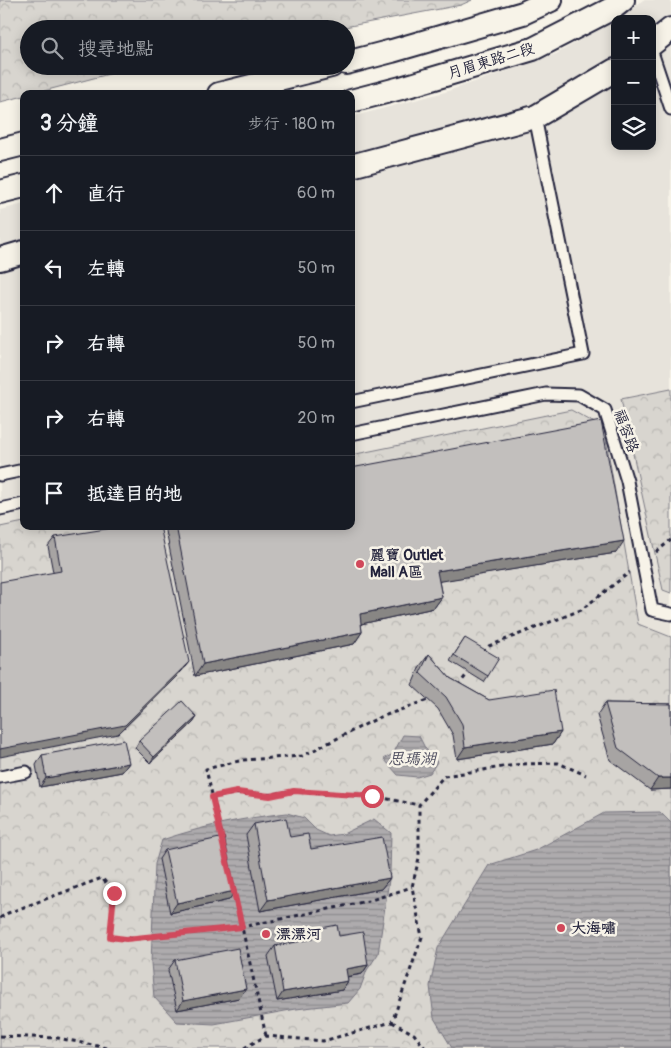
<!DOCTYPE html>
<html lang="zh-TW">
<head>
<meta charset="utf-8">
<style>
  :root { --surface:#171b24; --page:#20242c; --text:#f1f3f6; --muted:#9ea1a6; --line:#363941 }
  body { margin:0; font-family:Pangolin,"LXGW WenKai TC",sans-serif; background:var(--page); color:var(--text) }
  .controls { position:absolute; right:15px; top:15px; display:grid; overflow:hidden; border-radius:10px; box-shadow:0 2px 12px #0003 }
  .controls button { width:45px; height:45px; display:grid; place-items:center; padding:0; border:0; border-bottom:1px solid var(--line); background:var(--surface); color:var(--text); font:25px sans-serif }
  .stop { position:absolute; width:15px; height:15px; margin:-11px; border:4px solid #d1495b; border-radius:50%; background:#fff }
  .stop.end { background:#d1495b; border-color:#fff; box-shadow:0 1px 5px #0008 }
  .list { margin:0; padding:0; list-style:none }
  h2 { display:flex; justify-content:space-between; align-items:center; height:65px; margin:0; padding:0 20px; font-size:21px }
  h2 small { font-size:16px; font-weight:400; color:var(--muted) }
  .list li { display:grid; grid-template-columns:32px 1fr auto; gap:15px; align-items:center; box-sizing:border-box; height:75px; padding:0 20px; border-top:1px solid var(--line) }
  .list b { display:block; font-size:19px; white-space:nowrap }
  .list em { font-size:16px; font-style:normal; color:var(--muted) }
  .icon { flex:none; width:28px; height:28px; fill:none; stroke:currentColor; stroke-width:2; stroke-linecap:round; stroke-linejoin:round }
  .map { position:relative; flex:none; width:671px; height:1048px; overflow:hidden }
  .search { position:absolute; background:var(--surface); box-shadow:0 2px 12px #0003; left:20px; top:20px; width:335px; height:55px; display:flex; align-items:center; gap:12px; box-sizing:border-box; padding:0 18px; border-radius:28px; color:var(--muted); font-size:19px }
  .panel { position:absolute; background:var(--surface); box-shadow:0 2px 12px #0003; left:20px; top:90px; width:335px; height:440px; border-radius:10px }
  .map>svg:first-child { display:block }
  .built { fill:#e7e3db }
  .forest { fill:url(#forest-crowns); stroke:#7d7c85 }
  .water { fill:url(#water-rules); stroke:#76747f }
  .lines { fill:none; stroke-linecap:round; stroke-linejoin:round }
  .lane-casing { stroke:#22223b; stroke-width:15 }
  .street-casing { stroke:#22223b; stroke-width:26 }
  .path { stroke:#22223b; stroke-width:3; stroke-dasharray:4 4; stroke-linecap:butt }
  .lane { stroke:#f7f3e8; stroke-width:11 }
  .street { stroke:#f7f3e8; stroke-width:22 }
  .wall { fill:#a7a4a3; stroke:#22223b }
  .shaded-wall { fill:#888684; stroke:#22223b }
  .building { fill:#c2bfbd; stroke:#22223b }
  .route { stroke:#d1495b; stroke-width:6 }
  .poi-dot { fill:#d1495b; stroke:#f7f3e8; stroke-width:2 }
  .labels { text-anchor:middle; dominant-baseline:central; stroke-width:5; stroke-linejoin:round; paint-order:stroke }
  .street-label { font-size:15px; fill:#22223b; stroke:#f7f3e8 }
  .poi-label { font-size:15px; font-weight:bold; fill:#22223b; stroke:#f7f3e8; text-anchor:start }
  .water-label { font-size:16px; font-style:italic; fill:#535263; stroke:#f7f3e8 }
</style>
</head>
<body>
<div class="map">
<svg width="671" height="1048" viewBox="0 0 671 1048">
  <defs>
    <pattern id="forest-crowns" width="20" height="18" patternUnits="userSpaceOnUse" patternTransform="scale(1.25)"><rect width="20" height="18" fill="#d8d5cf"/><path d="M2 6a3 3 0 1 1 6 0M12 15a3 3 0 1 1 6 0" fill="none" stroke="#b9b7b3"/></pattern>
    <pattern id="water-rules" width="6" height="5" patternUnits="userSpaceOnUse" patternTransform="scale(1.25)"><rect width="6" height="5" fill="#aeabad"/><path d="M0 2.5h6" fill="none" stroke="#8d8b8e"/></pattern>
  </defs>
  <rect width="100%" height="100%" fill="#f7f3e8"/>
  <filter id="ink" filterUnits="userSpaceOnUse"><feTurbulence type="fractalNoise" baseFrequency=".02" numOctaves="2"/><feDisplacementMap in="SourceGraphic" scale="10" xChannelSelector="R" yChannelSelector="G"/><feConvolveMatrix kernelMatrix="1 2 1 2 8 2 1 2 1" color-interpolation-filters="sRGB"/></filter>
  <g filter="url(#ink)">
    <!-- built -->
    <polygon class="built" points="643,0 671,0 671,1048 0,1048 0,210 24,204 24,526 351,526 351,117 445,92 556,54 615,20 615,146 652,146 652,19 617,19 630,11"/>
    <!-- forest -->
    <g class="forest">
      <polygon points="0,0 472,0 461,5 334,29 29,29 29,66 140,66 32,94 24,94 24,96 0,102"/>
      <polygon points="671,389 671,593 663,590 621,399"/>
      <polygon points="571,410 604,428 638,624 671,637 671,1048 0,1048 0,527 24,522 24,526 351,526 351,455"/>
    </g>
    <!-- water -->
    <g class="water">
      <polygon points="403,735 419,736 425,748 437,762 430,773 417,777 398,775 384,759 393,754"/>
      <polygon points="660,812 671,823 671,1048 452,1048 434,1018 430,986 438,948 489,865 536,850 604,813"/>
      <path d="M287,813l17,5 12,12 13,6 14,-2 31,-15 17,14 -1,40 -12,81 -11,16 -7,19 -12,14 -52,6 -82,15 -37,-2 -23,-25 -3,-34 4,-99 7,-24c41,-14 82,-22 125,-27z"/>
    </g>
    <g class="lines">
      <defs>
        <g id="lane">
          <polyline points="652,52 671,109"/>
          <polyline points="351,402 583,354 535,117"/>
          <polyline points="351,434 546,394 579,395 605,410 627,481 652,610 671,614"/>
          <polyline points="0,475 24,470"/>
          <polyline points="0,509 24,504"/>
          <polyline points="0,777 26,772"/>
        </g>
        <g id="street">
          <polyline points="652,44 671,29"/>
          <polyline points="346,63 392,51 523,13 551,0"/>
          <polyline points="219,94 331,66"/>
          <polyline points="351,101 401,88 533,49 613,8 623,0"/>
          <polyline points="0,150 24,144"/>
          <polyline points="351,166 535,117 615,70"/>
          <polyline points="0,192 24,186"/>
          <polyline points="0,259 24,252"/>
        </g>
      </defs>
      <!-- lane casing -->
      <use href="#lane" class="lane-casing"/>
      <!-- street casing -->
      <use href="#street" class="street-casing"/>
      <!-- path -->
      <g class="path">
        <polyline points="656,552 671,540"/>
        <polyline points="484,653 489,646 581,610 630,572"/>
        <polyline points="458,686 468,673"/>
        <polyline points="212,797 237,793 270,795 293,791 372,796 419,805"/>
        <polyline points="223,841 206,769 243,760 302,756 378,718 428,700"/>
        <polyline points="234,891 266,1036"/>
        <polyline points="0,918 8,913 102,878 114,893 110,937 126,939 242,927 368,901 412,887"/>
        <polyline points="392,1022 414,1034 425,1048"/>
        <polyline points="0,1036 58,1038 107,1048"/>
        <polyline points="244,1048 266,1036 323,1041 392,1022 422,937 412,887 419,858 419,805 444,776 522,764 558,763 586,775"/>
      </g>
      <!-- lane -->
      <use href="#lane" class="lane"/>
      <!-- street -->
      <use href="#street" class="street"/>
    </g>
    <!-- wall -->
    <g class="wall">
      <polygon points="165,526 351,526 616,553 439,581 442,597 434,608 361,624 362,632 354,644 195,676"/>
      <polygon points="55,537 182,671 118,734 53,572 48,546"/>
      <polygon points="465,638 488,676 484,682 450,661"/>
      <polygon points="429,654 450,678 489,700 561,732 553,744 457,759 453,735 438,709 412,685 420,666"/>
      <polygon points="605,703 671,704 671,789 650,790 610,760 597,715"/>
      <polygon points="197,717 193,723 150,763 135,748 139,741"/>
      <polygon points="42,755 129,763 122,772 40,787 36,765"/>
      <polygon points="254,824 290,837 311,849 390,878 381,889 260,911 246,835"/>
      <polygon points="165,850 229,900 170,913 159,859"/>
      <polygon points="311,930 339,936 368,965 362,974 347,977 348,981 342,990 277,1001 268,956 275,946 305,941 305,939"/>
      <polygon points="175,960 239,998 177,1010 168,970"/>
    </g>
    <!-- shaded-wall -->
    <g class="shaded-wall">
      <polygon points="624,541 616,553 429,583 437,571"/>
      <polygon points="442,597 434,608 352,626 360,614"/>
      <polygon points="362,632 354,644 195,676 203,664"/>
      <polygon points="189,662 182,671 118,734 0,757 0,749"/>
      <polygon points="197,717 193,723 150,763 154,757"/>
      <polygon points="561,732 553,744 457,759 465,747"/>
      <polygon points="129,763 122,772 40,787 46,778"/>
      <polygon points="658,778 671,778 671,789 650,790"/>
      <polygon points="390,878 381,889 260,911 268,900"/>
      <polygon points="235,891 229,900 170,913 177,903"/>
      <polygon points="368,965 362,974 339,978 346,969"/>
      <polygon points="348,981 342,990 277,1001 283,992"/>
      <polygon points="246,989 239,998 177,1010 183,1001"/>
    </g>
    <!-- building -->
    <g class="building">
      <polygon points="601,421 624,541 437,571 442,597 360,614 362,632 203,664 176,526 351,526 351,468"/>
      <polygon points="125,526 160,526 189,662 125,725 0,749 0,582 61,571 55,537"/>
      <polygon points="465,638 499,658 488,676 454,655"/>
      <polygon points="429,654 450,678 489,700 554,690 561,732 465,747 462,724 446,697 420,673"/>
      <polygon points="182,701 197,717 154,757 139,741"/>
      <polygon points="605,703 671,704 671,778 658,778 618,748"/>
      <polygon points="124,740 129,763 46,778 42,755"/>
      <polygon points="286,818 290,837 308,834 311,849 382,837 390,878 268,900 254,824"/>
      <polygon points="224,837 235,891 177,903 165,850"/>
      <polygon points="337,925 339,936 363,932 368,965 346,969 348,981 283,992 275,946 313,939 311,930"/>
      <polygon points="238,948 246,989 183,1001 175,960"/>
    </g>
  </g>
  <g class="lines" filter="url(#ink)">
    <!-- route -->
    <polyline class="route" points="114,893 110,937 126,939 242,927 212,797 237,792 270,796 294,791 372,796"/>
  </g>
  <!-- markers -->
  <g class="poi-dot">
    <circle cx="360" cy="564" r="5"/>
    <circle cx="561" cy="928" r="5"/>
    <circle cx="266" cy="934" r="5"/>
  </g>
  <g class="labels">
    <!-- street labels -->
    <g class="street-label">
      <text transform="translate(491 61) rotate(-17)">月眉東路二段</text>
      <text transform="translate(626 431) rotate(70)">福容路</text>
    </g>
    <!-- poi labels -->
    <g class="poi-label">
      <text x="370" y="555">麗寶 Outlet<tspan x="370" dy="17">Mall A區</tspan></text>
      <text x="571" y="928">大海嘯</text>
      <text x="276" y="934">漂漂河</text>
    </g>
    <!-- water labels -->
    <g class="water-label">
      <text x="412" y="759">思瑪湖</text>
    </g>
  </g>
</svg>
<div class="controls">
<button>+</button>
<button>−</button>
<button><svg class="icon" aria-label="layers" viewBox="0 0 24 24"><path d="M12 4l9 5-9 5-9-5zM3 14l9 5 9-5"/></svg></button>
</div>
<div class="stop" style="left:372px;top:796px"></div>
<div class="stop end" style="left:114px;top:893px"></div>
<div class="search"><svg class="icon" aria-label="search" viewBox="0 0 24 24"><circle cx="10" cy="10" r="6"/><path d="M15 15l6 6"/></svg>搜尋地點</div>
<section class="panel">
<h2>3 分鐘<small>步行 · 180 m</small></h2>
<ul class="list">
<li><svg class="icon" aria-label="ahead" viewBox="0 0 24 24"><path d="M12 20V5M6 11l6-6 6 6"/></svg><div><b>直行</b></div><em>60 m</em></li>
<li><svg class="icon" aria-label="left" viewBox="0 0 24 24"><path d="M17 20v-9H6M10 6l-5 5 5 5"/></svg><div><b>左轉</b></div><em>50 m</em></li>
<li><svg class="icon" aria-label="right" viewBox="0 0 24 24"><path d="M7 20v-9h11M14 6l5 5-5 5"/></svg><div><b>右轉</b></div><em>50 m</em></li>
<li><svg class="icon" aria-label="right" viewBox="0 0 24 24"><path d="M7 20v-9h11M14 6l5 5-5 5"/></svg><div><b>右轉</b></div><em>20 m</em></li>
<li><svg class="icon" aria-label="arrive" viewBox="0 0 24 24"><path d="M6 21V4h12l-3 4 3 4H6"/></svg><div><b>抵達目的地</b></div></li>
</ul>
</section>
</div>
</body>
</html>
